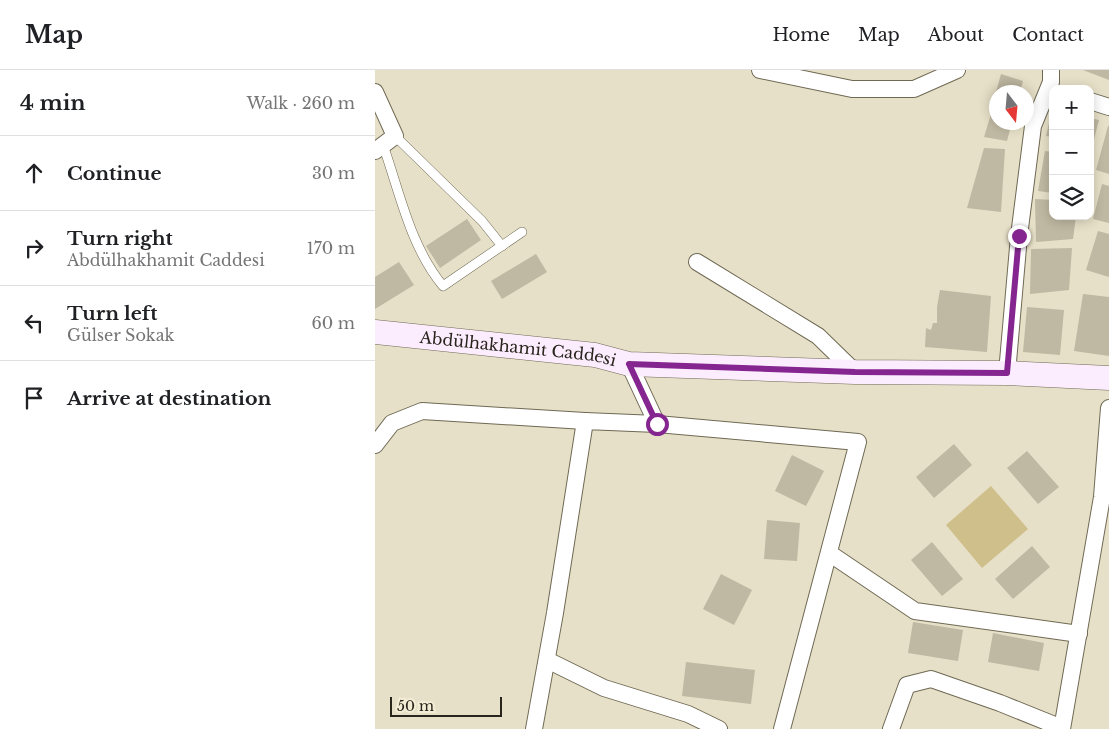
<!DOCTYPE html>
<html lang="en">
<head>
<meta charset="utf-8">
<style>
  :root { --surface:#fff; --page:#f2f2f2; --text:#202124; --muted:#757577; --line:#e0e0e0 }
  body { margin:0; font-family:"Libre Baskerville",serif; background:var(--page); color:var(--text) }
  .controls { position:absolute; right:15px; top:15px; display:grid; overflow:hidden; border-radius:10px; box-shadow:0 2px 12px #0003 }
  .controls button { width:45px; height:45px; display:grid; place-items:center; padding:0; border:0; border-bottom:1px solid var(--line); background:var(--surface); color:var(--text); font:25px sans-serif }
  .compass { position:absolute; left:614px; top:15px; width:45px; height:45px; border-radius:50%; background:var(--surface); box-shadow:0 2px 12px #0003; rotate:164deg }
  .scale { position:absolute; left:15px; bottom:12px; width:112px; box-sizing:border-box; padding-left:5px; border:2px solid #28251c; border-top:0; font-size:14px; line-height:18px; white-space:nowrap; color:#28251c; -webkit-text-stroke:4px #f4edd5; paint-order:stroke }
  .stop { position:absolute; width:15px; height:15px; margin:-11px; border:4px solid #852690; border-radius:50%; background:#fff }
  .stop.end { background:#852690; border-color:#fff; box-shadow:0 1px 5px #0008 }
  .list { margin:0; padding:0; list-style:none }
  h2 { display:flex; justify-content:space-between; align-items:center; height:65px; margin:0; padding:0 20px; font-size:21px }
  h2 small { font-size:16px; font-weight:400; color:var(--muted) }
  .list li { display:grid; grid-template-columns:32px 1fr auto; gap:15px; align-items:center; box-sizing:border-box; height:75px; padding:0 20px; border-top:1px solid var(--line) }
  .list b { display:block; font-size:19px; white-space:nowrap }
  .list p { margin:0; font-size:16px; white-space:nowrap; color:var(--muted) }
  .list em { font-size:16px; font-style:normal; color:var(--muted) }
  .icon { flex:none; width:28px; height:28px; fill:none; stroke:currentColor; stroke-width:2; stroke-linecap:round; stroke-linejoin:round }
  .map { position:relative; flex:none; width:734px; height:659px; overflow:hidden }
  header { display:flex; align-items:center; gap:30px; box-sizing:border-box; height:70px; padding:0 25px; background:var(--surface); border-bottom:1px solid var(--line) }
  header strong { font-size:24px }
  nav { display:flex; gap:28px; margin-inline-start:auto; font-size:18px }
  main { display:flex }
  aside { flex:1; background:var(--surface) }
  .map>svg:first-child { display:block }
  .green { fill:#cfbf8a }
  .building { fill:#bfb8a2 }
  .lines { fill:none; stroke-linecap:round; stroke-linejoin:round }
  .service-casing { stroke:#6f6954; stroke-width:10 }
  .minor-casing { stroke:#6f6954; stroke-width:18 }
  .secondary-casing { stroke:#6f6954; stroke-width:25 }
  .service { stroke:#fff; stroke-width:9 }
  .minor { stroke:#fff; stroke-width:16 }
  .secondary { stroke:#fcedfe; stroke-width:24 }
  .route { stroke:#852690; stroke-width:6 }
  .labels { text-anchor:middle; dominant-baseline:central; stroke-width:4; stroke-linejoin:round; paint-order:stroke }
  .street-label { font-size:16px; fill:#28251c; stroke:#f4edd5 }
</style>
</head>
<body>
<header>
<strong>Map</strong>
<nav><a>Home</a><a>Map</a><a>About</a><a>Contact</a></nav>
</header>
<main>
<aside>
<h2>4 min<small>Walk · 260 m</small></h2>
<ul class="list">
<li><svg class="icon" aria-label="ahead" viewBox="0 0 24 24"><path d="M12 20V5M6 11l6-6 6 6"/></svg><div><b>Continue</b></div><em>30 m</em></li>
<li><svg class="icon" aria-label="right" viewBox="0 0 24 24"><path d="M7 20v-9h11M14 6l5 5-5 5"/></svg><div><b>Turn right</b><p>Abdülhakhamit Caddesi</p></div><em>170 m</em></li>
<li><svg class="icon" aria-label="left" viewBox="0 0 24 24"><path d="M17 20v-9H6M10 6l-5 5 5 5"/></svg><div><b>Turn left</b><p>Gülser Sokak</p></div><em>60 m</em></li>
<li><svg class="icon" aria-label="arrive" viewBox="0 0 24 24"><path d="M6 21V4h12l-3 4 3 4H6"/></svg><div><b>Arrive at destination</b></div></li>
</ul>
</aside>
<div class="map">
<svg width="734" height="659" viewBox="0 0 734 659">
  <rect width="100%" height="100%" fill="#e7e0c8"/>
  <!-- green -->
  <polygon class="green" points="616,416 653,459 607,498 571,455"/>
  <!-- building -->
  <g class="building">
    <polygon points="709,0 734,0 734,10 708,0"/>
    <polygon points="626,4 648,11 645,22 621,22"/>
    <polygon points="622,24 622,52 637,52 632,71 609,67"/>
    <polygon points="677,40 678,40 678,67 671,66"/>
    <polygon points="715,48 724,50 717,77 715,76"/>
    <polygon points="733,56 734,56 734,104 721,100"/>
    <polygon points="609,78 630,79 626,142 592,138"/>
    <polygon points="670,81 678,82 678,123 663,121"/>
    <polygon points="727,114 734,116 734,153 718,149"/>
    <polygon points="660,129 678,130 678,146 701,146 698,169 661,172"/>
    <polygon points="92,149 106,170 65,198 51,176"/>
    <polygon points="723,161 734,164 734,207 711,200"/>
    <polygon points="697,178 694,220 655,224 656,179"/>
    <polygon points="161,184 172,202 127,229 116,211"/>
    <polygon points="24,192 39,215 0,239 0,207"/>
    <polygon points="565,220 616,226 612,282 550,277 551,258 556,260 558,253 562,253 562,237"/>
    <polygon points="708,224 734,227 734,286 699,281"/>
    <polygon points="652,237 689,240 685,285 648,282"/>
    <polygon points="579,374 597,395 559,428 541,407"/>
    <polygon points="652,381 684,417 663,434 632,398"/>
    <polygon points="417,385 449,401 431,436 400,421"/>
    <polygon points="392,450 425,453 422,491 389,489"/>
    <polygon points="557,472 588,509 567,526 536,490"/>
    <polygon points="657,476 675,497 638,529 620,509"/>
    <polygon points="346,504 377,520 359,555 328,539"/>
    <polygon points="538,552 588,560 583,591 533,583"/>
    <polygon points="618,563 669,573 664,601 613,592"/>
    <polygon points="311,592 380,600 376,634 307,626"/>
  </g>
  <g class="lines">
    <defs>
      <g id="service">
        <polyline points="20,66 107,151 127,176"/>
        <path d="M8,75c17,48 27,101 60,141l79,-54"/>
      </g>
      <g id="minor">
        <polyline points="385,0 477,19 539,19 582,0"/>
        <polyline points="0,22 20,66 0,81"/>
        <polyline points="715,31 734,37"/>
        <polyline points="322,192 443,266 480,302"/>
        <polyline points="254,294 282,354 483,372 407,659"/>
        <polyline points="632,303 644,166 658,56 676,12 676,0"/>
        <polyline points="0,375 17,353 47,341 210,351"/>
        <polyline points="454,483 540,541 704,564"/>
        <polyline points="172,590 229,618 313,644 344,659"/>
        <polyline points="159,659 180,543 210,351 282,354"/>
        <polyline points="516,659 532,615 556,609 625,633 687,658"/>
        <polyline points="687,659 727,427 734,338"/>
      </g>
      <g id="secondary">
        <path id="s1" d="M0,262l220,23 34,9 226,8 152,1 102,5"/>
      </g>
    </defs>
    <!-- service casing -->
    <use href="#service" class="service-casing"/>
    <!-- minor casing -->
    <use href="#minor" class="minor-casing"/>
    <!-- secondary casing -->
    <use href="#secondary" class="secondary-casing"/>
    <!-- service -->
    <use href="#service" class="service"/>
    <!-- minor -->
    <use href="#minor" class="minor"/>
    <!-- secondary -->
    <use href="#secondary" class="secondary"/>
  </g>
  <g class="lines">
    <!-- route -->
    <polyline class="route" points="282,354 254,294 480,302 632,303 644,166"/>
  </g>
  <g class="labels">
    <!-- street labels -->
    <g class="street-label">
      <text stroke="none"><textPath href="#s1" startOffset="144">Abdülhakhamit Caddesi</textPath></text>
    </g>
  </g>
</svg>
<div class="controls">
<button>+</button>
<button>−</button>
<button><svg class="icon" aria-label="layers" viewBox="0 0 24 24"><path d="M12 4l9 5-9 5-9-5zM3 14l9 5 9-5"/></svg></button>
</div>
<svg class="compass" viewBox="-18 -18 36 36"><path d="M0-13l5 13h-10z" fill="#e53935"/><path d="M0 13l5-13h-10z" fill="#757577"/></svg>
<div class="scale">50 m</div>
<div class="stop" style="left:282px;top:354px"></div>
<div class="stop end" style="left:644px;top:166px"></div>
</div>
</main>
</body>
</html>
